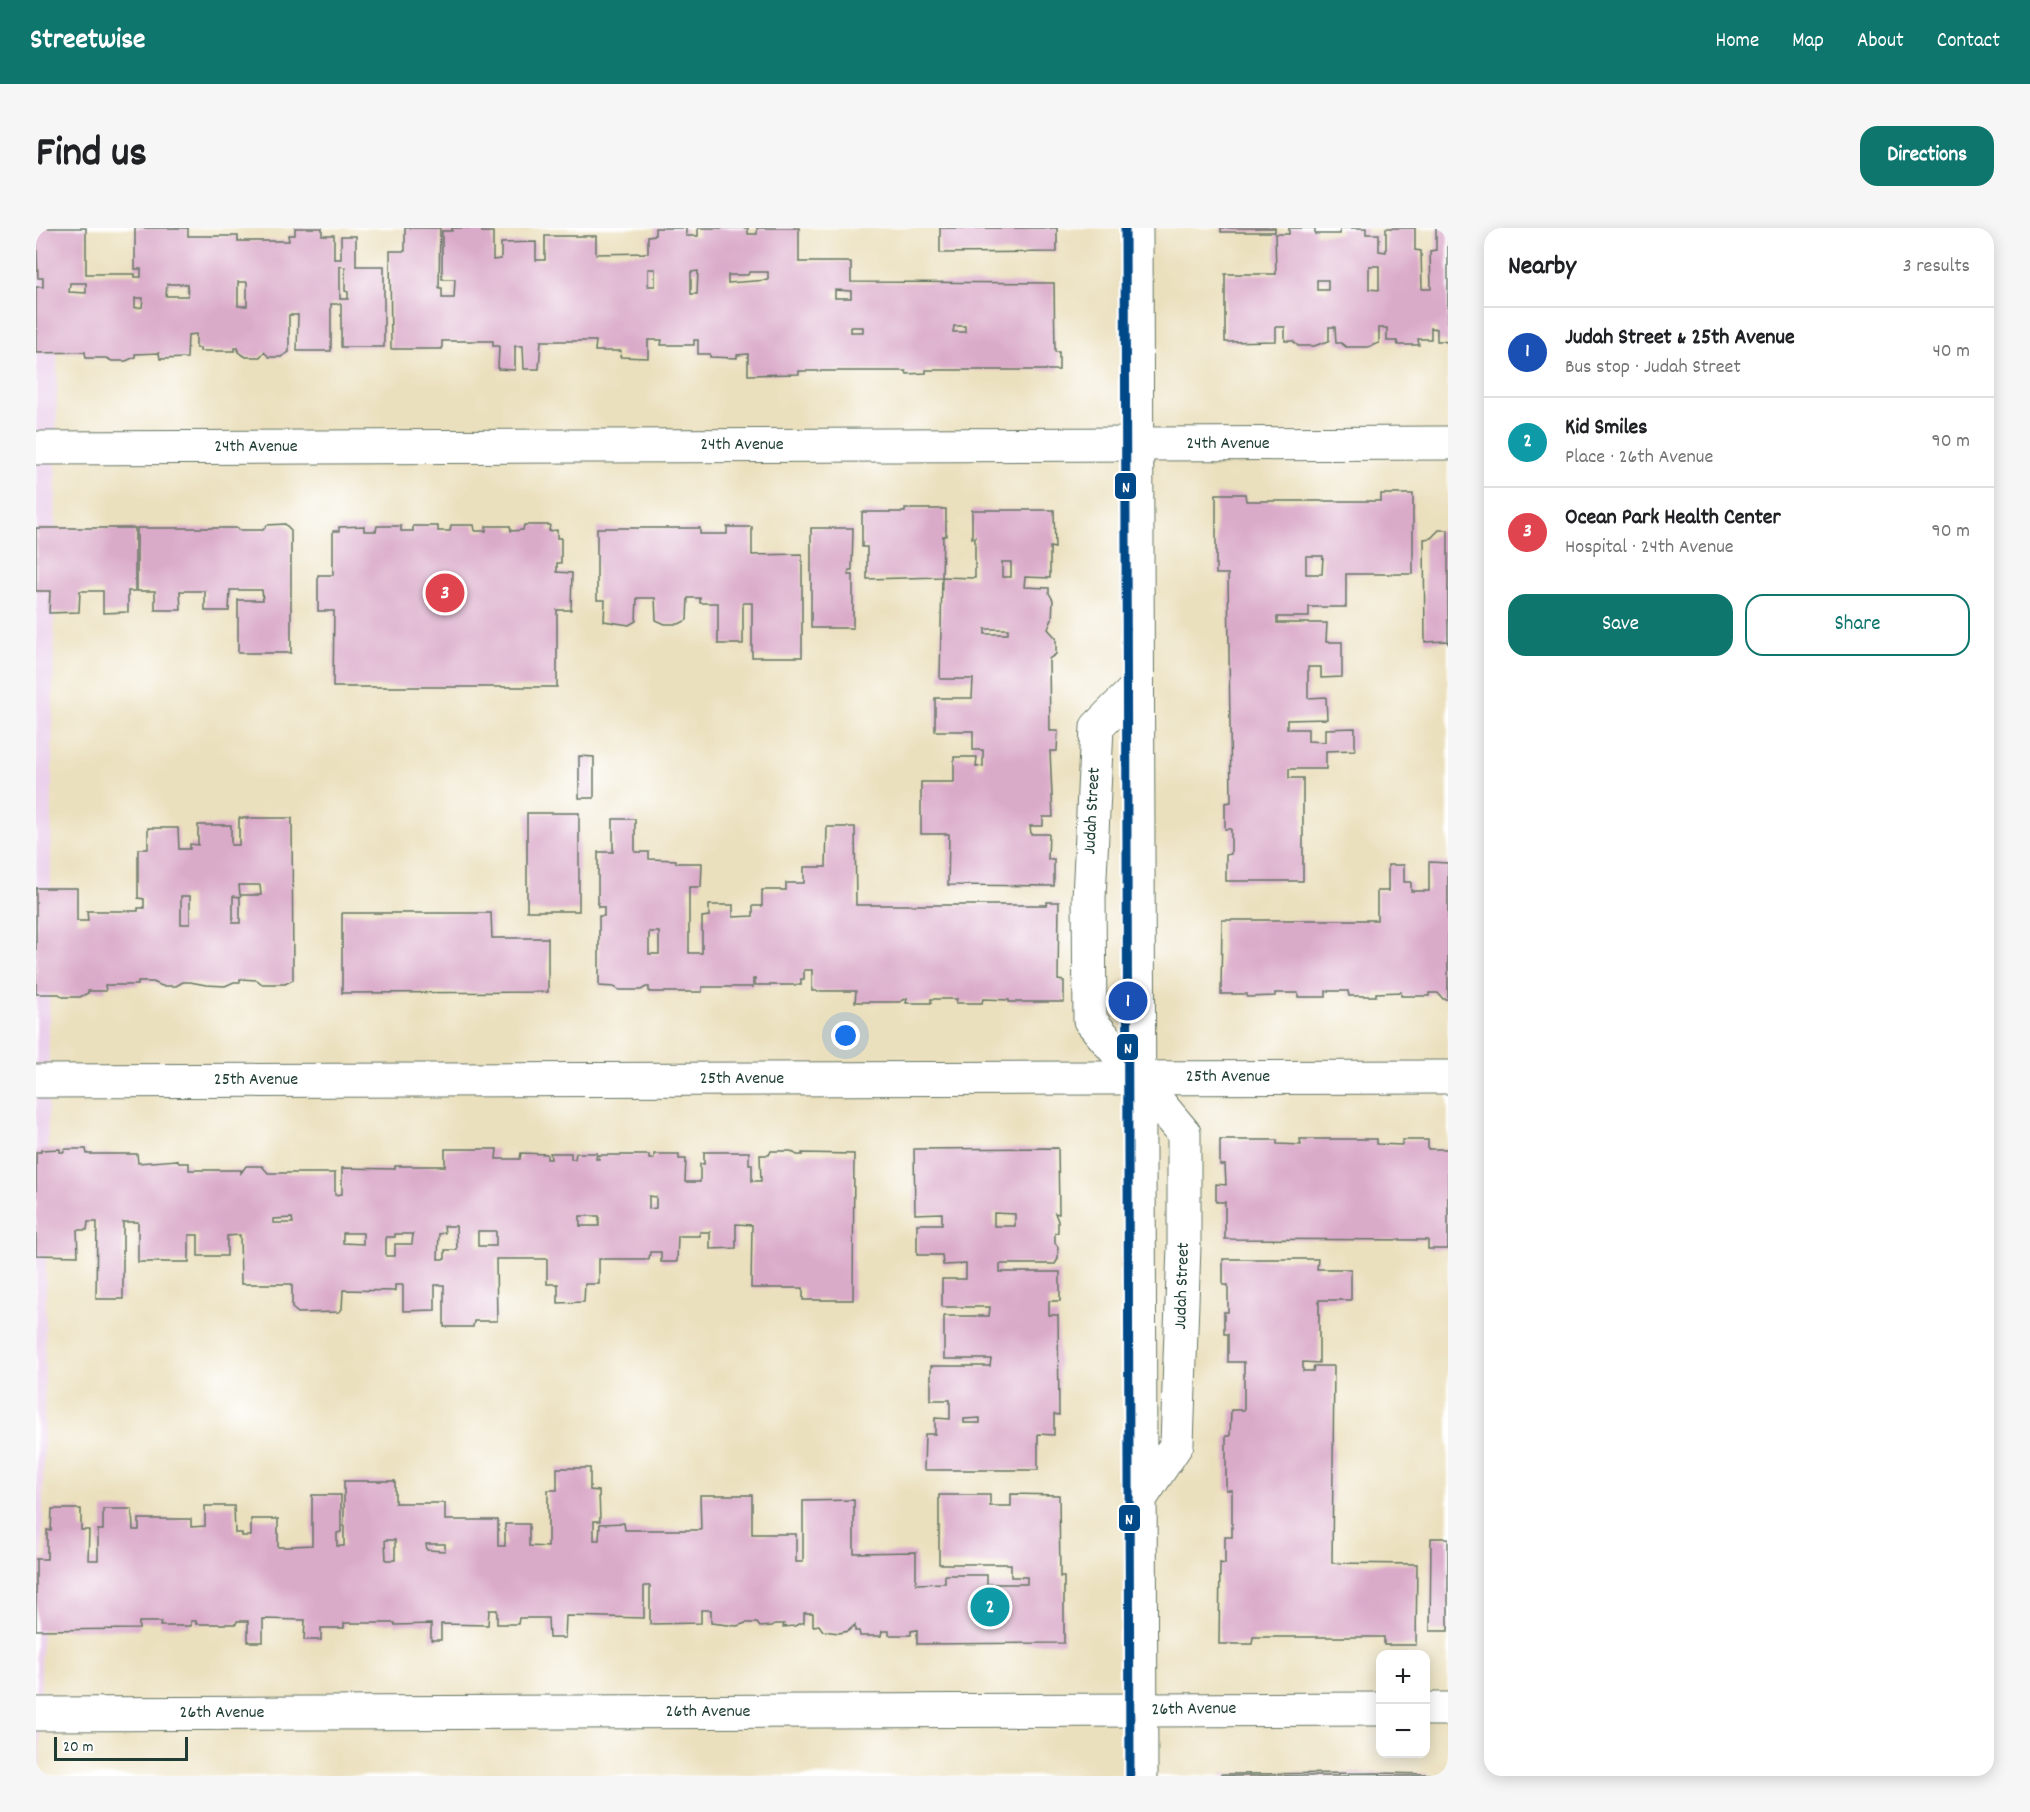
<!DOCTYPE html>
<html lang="en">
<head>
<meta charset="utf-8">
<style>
  :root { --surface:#fff; --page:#f6f6f6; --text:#202124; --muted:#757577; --line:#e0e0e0; --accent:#0f766e }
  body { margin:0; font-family:Dekko,sans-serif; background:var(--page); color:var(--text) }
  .controls { position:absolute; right:18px; bottom:18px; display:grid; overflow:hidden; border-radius:12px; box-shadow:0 3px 15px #0003 }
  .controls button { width:54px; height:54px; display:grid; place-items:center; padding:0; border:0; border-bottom:2px solid var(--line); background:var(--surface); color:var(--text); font:30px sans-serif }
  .scale { position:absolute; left:18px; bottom:15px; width:134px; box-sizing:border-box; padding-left:6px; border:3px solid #1f3d34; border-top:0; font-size:16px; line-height:21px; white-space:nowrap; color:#1f3d34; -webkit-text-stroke:4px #fff; paint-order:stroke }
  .you { position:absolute; left:810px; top:808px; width:21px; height:21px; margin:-15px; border:4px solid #fff; border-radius:50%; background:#1a73e8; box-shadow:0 0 0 9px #1a73e833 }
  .badge { display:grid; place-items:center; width:39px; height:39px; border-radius:50%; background:var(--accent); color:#fff; font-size:20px; font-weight:700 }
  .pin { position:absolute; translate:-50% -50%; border:3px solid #fff; box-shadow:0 2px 6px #0006 }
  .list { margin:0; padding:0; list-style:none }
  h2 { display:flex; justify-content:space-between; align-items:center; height:78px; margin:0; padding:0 24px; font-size:26px }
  h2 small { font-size:20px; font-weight:400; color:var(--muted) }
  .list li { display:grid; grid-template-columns:39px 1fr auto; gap:18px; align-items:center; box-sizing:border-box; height:90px; padding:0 24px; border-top:2px solid var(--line) }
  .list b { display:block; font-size:22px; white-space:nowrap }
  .list p { margin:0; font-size:20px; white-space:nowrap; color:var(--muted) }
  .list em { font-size:20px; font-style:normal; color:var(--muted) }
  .actions { display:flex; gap:12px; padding:18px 24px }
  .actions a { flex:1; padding:14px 0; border:2px solid var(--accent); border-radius:18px; text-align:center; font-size:21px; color:var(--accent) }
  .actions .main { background:var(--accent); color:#fff }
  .map { position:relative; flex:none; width:1412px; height:1548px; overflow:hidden; border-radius:18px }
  header { display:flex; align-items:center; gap:36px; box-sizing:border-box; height:84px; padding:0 30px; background:var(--accent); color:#fff }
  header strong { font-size:28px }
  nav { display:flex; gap:33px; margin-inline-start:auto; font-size:21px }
  .intro { display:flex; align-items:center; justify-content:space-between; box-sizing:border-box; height:144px; padding:0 36px }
  h1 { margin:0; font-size:42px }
  .button { padding:15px 27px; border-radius:18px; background:var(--accent); color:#fff; font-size:21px; font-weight:700 }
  main { display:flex; gap:36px; padding:0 36px }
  aside { flex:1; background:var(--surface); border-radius:18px; box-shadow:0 3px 15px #0003 }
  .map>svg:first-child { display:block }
  .built { fill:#ebd1eb }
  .building { fill:#daaac9; fill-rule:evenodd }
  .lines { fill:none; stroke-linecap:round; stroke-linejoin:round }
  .minor-casing { stroke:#667664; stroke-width:35 }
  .tertiary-casing { stroke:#667664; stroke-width:35 }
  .minor { stroke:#fff; stroke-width:33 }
  .tertiary { stroke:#fff; stroke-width:33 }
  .rail-1-casing { stroke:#fff; stroke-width:14 }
  .rail-1 { stroke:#004988; stroke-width:9 }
  .labels { text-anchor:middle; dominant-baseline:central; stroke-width:6; stroke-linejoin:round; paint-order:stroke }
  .street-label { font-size:18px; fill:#1f3d34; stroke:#fff }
  .line-badge { stroke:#fff; stroke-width:2 }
  .badge-label { font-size:16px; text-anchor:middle; font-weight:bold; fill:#fff }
</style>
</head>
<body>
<header>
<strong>Streetwise</strong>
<nav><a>Home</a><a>Map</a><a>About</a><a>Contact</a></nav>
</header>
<div class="intro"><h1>Find us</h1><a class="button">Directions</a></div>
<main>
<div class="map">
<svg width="1412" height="1548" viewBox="0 0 1412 1548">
  <rect width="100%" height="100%" fill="#fff"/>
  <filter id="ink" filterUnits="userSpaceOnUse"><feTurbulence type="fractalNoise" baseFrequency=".0167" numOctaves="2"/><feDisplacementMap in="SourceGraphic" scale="12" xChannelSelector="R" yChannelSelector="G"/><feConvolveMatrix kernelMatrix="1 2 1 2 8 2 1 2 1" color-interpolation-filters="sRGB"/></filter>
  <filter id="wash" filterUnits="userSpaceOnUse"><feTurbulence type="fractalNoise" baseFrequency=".008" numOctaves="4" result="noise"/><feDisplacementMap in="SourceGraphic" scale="24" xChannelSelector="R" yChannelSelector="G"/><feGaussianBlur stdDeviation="1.35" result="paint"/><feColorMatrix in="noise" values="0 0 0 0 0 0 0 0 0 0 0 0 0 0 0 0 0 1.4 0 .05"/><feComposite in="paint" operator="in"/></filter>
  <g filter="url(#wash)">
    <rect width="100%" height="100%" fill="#ebe0be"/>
    <!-- built -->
    <polygon class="built" points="0,0 23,0 4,1548 0,1548"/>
    <g id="blocks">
      <!-- building -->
      <g class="building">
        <path d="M0,0h50v46h49v3h6v-8h-6v-41h53v8h50v5h51l-1,-6h7v-7h27v7h12v24h7v-23h15v30h28v81h-43v-43h-10v47h-34l1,-36h-9v37l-8,5h-12l-5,-5 -4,5h-14l-8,-5v-4h-3v3h-35v-3h-4v-14l-8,1 -1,23 -27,1 -1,-6 -24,1v3l-9,4h-14l-6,-3h-20l-1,-6 -49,1v-66h7v-9h-5zM304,38l5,1v24l3,1v7h-8zM202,54h9v24h-9zM34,55h16v10l-17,-1zM131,56h20l1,12h-22zM99,70h8l-1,9 -7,1z"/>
        <path d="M369,0h35l-1,60h3v10h12l1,-19h-13v-48h10v-3h30v4h11v28l8,-1v-16l35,-1v18h9v-24h51v18l52,-1v-17l7,-1v-7h31v8h12v-8h50v6h9v-6h42v34h52v20l203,1 1,69h4v18h-133v3l-19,1 -1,-3h-107v3l-51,1v-21l-11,1v3l-27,-1v-3h-12v-14h-4v5h-33l1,-5h-14v18l-28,-1 1,-6h-26l1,-10h-55l-2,28h-15l-1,-23h-8v24l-17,-1 1,-23h-6v-5h-51v8h-51l-1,-98h15zM612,41h7v17h-7zM662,43l-1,23h-6v-22zM713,44h19v8l-40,3v-8h20zM799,62l16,1v7h-16zM918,98h11v6h-12zM815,99h12v5h-12z"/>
        <polygon points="904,0 1021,0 1021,24 904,25"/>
        <rect x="1185" y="0" width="54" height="4"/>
        <path d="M1253,0h26v6h25v-6h26v6h13v17l7,1v-24h29v22l6,1 1,38h9l-1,-38 6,-1v-22h12v115l-4,-2h-7v-12l-6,-1v11h-13l1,6h-21l-1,-4h-10v-13h-8v15l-11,4h-22l-5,-4h-5l-1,-16h-6v14l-15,5h-16l-5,-5h-8v-14h-9v14l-51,1v-68h51l-1,-40h14zM1333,38h10v24l-10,-1zM1281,52h11v10h-11z"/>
        <path d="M1180,266h29l1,7h135v-7h32v80h-67v33h-37v10h-32v6h50l-1,19h16v35l-21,1v-11h-13v31l18,-1 1,22 -40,1v9h21v12l17,1v-13l30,-1v22l-29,1v18h-37v9h14v103h-77v-26l5,-1v-25h-6v-26l6,-1 -3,-228h-12zM1270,328h17l-1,18h-16z"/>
        <polygon points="869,281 910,281 910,308 907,308 906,349 831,351 831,319 826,319 826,284 869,284"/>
        <path d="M936,282h82l1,38 -5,-1v31l-25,-1 -1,10 25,1v5l4,7 -1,19 -4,10 8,9v16l-7,5 1,72h8l-1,20h-7l3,66h-10v9h-13l1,8h18l-1,25h6v27l-106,-1 1,-51h-28v-52h33v-25h23l-1,10 7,-1v-16h-10v-19h-38v-33h37l1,-19h-33l2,-102 33,1v-41l-3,1zM966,334h9v15h-9zM949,401h23v5h-23z"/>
        <polygon points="249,296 255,302 255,425 202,425 202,372 227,372 226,362 194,362 193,383 169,383 169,363 144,363 145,382 119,382 119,363 101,363 101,300 202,300 202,302 227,302 231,297"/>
        <polygon points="415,297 438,297 439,303 450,303 450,298 474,298 475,303 487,302 488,297 514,297 513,303 521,302 521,310 525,310 525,335 521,335 521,344 536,345 535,382 521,382 521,459 297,459 298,383 282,383 282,347 297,347 297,303 303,303 303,299 328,298 328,303 340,303 341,298 365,298 365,303 377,303 377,298 402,298 402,303 414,303"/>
        <polygon points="691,299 716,299 716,327 766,326 766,429 716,429 716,375 707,375 707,416 682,416 682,375 664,375 664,370 652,370 651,392 643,396 629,396 620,392 619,370 601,370 600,393 593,397 568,393 569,372 561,372 561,300 664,300 664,306 691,306"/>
        <polygon points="0,300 99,300 99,363 92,363 92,384 67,385 67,363 44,363 43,384 13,385 14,363 0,363"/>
        <polygon points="775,300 817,300 816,342 813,342 812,347 817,347 817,400 775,400"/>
        <polygon points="1403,302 1412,302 1412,415 1410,413 1389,414 1388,311 1395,310"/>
        <polygon points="543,528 558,529 558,570 543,570"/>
        <rect x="491" y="585" width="52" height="98"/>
        <path d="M203,590h53l1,162 -8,4h-23l-5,-4 -17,-1v3h-6l-9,4 -19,-1 -16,-3h-7l-7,4h-14l-9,-4h-15v3h-33l1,6h-18v2l-8,4h-17l-4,-3h-23v-106h41v33h11l-1,-10h51v-3h6v-9l-6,-1v-49h10v-21h30l1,21h11v-5l8,1v-20h33v20h8zM203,657h21l1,10h-21zM145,668h9v28h-9zM197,668l7,1v26h-7z"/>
        <path d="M577,591h22v33h14v7l27,1v3h26l-1,24h-12v66h13v-36l7,-1v-11h24v12l20,-1v-10h9v-16h24v-7h18v-16h22l1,-40h28l1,78h190l1,-3h12l-1,78 6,1v21h-55v-2l-26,-1 -1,4h-26l1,-4h-26v4h-25l1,-5 -7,4h-45l1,-11h-44v-21h-8v9h-3v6h-46v-6h-2v8h-51v5h-53v-5h-3l-5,3h-22l-5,-3 -15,-1v-70h5v-9h-6v-55h15zM613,704h10v22h-10z"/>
        <polygon points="1393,634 1412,635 1412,771 1407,771 1402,765 1393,765 1393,768 1365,768 1365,764 1340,765 1340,768 1313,768 1312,763 1290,763 1290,769 1262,769 1262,765 1239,765 1239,768 1211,769 1211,766 1185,766 1186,692 1341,692 1341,663 1352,663 1352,637 1368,637 1368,654 1375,654 1375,663 1393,663"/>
        <polygon points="306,685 455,685 456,710 512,710 512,764 306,765"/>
        <polygon points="1264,911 1341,911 1341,916 1366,917 1366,912 1392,912 1392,921 1412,921 1412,1021 1392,1021 1392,1012 1189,1011 1189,974 1180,974 1180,956 1190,957 1189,937 1184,937 1184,912 1241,912 1241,916 1265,917"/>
        <path d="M1022,920l1,66 -4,-1 3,8v11l-3,1v10l3,4v12l-3,5h-55v8h60v29h-11v14h9l1,100 -5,-1v21l-16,-1v36h-114l1,-36h10v-16l15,1v-19h-19v-34h59l1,-7h-47v-43h45l1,-9h-48v-28h24v-15l-23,1 -1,-10h-25v-31h25v-11l-27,1 -1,-65zM958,985l21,1v12h-21zM944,1190v5h-16v-4z"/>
        <path d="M24,921v3h4v-3h22l1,5h50l1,9 39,-3 2,3h10v7h52v3l5,-7h16l6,7h67v22l7,-1v-26l53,1v-3h50v-17h52l-1,10h24l1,-6 26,1v5h4l-1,-6h21v6h4l1,-6h21l-1,6h3v-4h50v4h5v-5h25v5h7l-1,23h15v-18h4v-12h45v12h3v17h9l-1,-26h9l2,-4h20l6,4h6l-1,-2 52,1 -1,146h-50v-12h-52l1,-63 -16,-1v24l-26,1v-17h-10v4h-22l-1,26h-16v-10h-11l-1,7h-50v25h-14l-1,18 -26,1v-19h-11v-25h-51l1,62h-23l-1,6h-29v-42h-9v25l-32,1v-26h-8v6l-52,-1 -1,19 -3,3 -41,1 -6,-5v-24h-51l-1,-49 -13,1v20h-29v-21h-9v27h-51v-40h-15v77h-27l1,-77h-9l-1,8h-10l1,26 -42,-1v-103h5v-2zM613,968l7,1v11l-7,1zM544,988h19v10h-19zM256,990l1,5h-20v-4zM408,998h12l1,24h-12v9h-7l1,-25 6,-1zM442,1003h18v15h-18zM307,1005h20v11l-20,-1zM359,1006h18l-1,10h-17v12h-9v-19h9z"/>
        <polygon points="1187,1031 1282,1031 1281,1041 1315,1041 1315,1072 1283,1072 1283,1135 1267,1134 1267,1143 1277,1143 1278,1138 1298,1138 1296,1335 1381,1336 1380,1417 1348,1417 1348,1409 1217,1409 1216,1416 1183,1416 1184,1335 1189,1336 1189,1309 1196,1309 1196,1262 1190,1262 1190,1208 1194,1208 1195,1182 1208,1182 1208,1134 1192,1134 1192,1106 1188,1106 1188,1084 1192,1084 1192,1057 1187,1057"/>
        <path d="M521,1240h33v22l9,1 1,30h-6v19h5l1,-16 24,-1 1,7h76l-1,-35h52v39h44v28h7v-61l51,-1v53l62,-1v32l29,-1v-8h42v9h40v-7h-16v-13h-72v-69h51v11h21v-12l48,1 1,82h4v66l-147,1v-14l-6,1v4h-22v-4h-7l-1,5h-21l-1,-5h-4v-6l-7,6 -9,2 -16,-2 -4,-6 -6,1v-13h-9v10h-4l-5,3 -12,1 1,-3h-9l-3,2 -12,1 -3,-4h-11l-9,3 -26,-3v-13h-10v13l-51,1v-38h-6v32l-78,-2 -1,22h-16l-1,-20h-29l-1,6h-21v-14h-8l-1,15 -47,-1v16h-10v-16l-36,1v-2h-51v5h-23v12h-17l1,-20 -42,-1v23h-15v-21h-11l-1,3h-40v-3h-5v5h-31l1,-4h-22v7l-103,1v-71h11v-29l4,1 1,-22h29v21h8l-1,30h10v-30h5v-21h29l1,21h6v-11h52v8l14,-1v-20h29l1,27h7v3h9v-17h27v28h14v-1l20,-1v-50h29v37l-4,1v13h7v-65h51v22h50v17h53v26h7v-22h24v22l19,1v-57h9zM349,1312h10v20h-9zM390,1316h19v7l-18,-1z"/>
        <polygon points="1395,1310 1412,1310 1412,1403 1394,1403"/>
        <polygon points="1341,1545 1393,1546 1393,1548 1185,1548 1185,1546"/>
      </g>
    </g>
  </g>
  <g filter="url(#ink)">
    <use href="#blocks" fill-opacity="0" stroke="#667664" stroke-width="1.5"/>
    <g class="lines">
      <defs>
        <g id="minor">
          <polyline points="0,220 1412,215"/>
          <polyline points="0,853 1412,849"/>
          <polyline points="1390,1481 1412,1481"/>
          <polyline points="0,1486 1344,1481"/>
        </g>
        <g id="tertiary">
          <polyline points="1100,0 1105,1548"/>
          <polyline points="1101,459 1061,499 1053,670 1054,792 1148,905 1148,1018 1141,1216 1104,1271"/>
        </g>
      </defs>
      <!-- minor casing -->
      <use href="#minor" class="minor-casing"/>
      <!-- tertiary casing -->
      <use href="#tertiary" class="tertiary-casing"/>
      <!-- minor -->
      <use href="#minor" class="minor"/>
      <!-- tertiary -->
      <use href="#tertiary" class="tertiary"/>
      <defs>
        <polyline id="rail-1" points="1089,0 1094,1548"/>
      </defs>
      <!-- rail-1 casing -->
      <use href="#rail-1" class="rail-1-casing"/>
      <!-- rail-1 -->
      <use href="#rail-1" class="rail-1"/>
    </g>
  </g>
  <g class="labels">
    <!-- street labels -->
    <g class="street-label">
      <text x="1192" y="216">24th Avenue</text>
      <text x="706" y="217">24th Avenue</text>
      <text x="220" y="219">24th Avenue</text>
      <text transform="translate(1057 583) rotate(-87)">Judah Street</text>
      <text x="1192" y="849">25th Avenue</text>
      <text x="706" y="851">25th Avenue</text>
      <text x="220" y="852">25th Avenue</text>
      <text transform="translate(1147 1058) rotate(-88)">Judah Street</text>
      <text transform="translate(1158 1482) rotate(-1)">26th Avenue</text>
      <text x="672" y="1484">26th Avenue</text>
      <text x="186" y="1485">26th Avenue</text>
    </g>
  </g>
  <g class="line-badge">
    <rect x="1078" y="244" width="23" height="28" rx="6" fill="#004988"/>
    <rect x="1080" y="805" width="23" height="28" rx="6" fill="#004988"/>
    <rect x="1082" y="1276" width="23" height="28" rx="6" fill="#004988"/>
  </g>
  <g class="badge-label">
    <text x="1090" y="264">N</text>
    <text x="1092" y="825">N</text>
    <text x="1093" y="1296">N</text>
  </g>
</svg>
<div class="controls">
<button>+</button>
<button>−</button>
</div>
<div class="scale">20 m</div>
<div class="you"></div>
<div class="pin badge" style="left:1092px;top:773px;background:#1a4fb4">1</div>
<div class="pin badge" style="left:954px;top:1379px;background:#0f9aa8">2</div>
<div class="pin badge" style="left:409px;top:365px;background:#e0444e">3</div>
</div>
<aside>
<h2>Nearby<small>3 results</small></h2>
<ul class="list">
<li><span class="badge" style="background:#1a4fb4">1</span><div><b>Judah Street &amp; 25th Avenue</b><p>Bus stop · Judah Street</p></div><em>40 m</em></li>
<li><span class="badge" style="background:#0f9aa8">2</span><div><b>Kid Smiles</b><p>Place · 26th Avenue</p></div><em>90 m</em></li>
<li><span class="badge" style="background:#e0444e">3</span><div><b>Ocean Park Health Center</b><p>Hospital · 24th Avenue</p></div><em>90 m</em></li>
</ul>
<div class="actions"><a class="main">Save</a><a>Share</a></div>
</aside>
</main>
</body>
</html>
